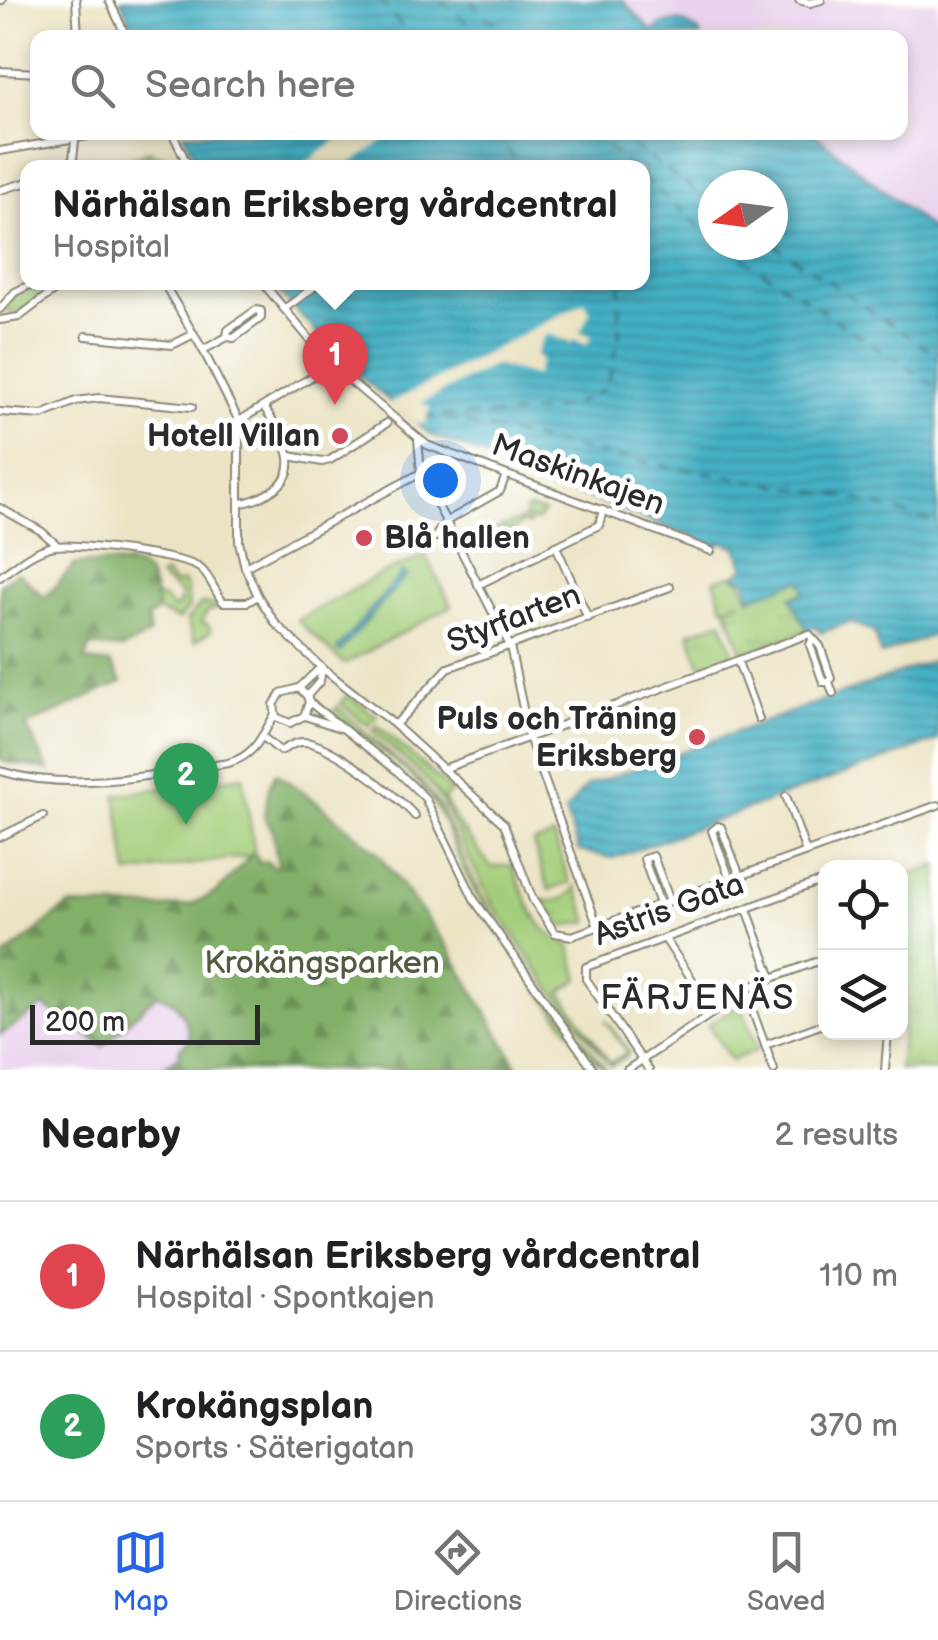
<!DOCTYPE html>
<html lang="en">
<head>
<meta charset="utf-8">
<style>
  :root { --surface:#fff; --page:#f2f2f2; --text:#202124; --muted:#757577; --line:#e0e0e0; --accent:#2563eb }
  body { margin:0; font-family:"Balsamiq Sans",sans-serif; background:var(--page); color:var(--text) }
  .controls { position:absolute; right:30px; bottom:30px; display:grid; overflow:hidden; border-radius:20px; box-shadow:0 5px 15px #0003 }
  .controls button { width:90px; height:90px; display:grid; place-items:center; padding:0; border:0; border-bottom:2px solid var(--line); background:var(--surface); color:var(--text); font:50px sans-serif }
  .compass { position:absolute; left:698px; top:170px; width:90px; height:90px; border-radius:50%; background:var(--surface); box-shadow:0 5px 15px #0003; rotate:256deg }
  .scale { position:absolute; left:30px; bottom:25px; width:230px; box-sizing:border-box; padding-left:10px; border:5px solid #2b2b2b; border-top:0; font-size:28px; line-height:35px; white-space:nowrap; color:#2b2b2b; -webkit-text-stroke:8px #fff; paint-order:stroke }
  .you { position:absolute; left:440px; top:480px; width:35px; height:35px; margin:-25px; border:8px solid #fff; border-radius:50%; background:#1a73e8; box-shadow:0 0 0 15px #1a73e833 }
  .badge { display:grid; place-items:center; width:65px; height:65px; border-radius:50%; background:var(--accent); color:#fff; font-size:32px; font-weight:700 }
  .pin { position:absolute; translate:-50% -82px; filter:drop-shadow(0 2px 5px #0008) }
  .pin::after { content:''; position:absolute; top:52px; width:35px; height:30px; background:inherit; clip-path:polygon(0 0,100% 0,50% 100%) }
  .popup { position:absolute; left:20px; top:160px; width:630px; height:130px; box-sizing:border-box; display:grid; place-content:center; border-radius:20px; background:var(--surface); filter:drop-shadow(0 2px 8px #0005); font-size:32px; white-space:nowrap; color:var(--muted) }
  .popup b { font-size:38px; color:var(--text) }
  .popup::after { content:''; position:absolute; left:50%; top:100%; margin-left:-20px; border:20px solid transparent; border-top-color:var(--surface) }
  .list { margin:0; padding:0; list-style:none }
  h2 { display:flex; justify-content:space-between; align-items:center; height:130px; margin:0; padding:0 40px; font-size:42px }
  h2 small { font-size:32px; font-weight:400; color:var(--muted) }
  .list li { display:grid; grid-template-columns:65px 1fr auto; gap:30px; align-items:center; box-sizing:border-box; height:150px; padding:0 40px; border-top:2px solid var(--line) }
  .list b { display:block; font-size:38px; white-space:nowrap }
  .list p { margin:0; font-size:32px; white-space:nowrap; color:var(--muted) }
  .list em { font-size:32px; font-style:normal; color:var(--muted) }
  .icon { flex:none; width:55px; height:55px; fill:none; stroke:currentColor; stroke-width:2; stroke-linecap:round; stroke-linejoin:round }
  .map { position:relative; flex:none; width:938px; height:1070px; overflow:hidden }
  .search { position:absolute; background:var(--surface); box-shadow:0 5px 15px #0003; left:30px; right:30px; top:30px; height:110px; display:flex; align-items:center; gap:25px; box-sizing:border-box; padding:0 35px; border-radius:20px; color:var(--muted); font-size:38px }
  .sheet { height:430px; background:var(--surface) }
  nav { display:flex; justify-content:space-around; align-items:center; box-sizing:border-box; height:140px; border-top:2px solid var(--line); background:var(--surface); font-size:28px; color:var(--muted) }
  nav a { display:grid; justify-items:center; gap:5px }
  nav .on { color:var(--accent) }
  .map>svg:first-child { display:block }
  .built { fill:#e9d2ed }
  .grass { fill:#a4cd79; stroke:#687c52; stroke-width:2.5 }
  .forest { fill:url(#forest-firs); stroke:#576e4a; stroke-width:2.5 }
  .park { fill:url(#park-tufts); stroke:#687c52; stroke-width:2.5 }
  .water { fill:url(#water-rules); stroke:#386e78; stroke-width:2.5; fill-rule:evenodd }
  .pier { fill:#ebe3c3 }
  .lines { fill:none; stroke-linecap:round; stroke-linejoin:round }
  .ferry { stroke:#356068; stroke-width:2.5; stroke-dasharray:12 10; stroke-linecap:butt }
  .street-casing { stroke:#8b8777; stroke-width:10 }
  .street { stroke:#fff; stroke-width:6 }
  .poi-dot { fill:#d1495b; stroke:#fff; stroke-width:4 }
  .labels { text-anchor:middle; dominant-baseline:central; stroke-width:10; stroke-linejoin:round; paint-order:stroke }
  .poi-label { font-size:32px; font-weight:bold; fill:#2b2b2b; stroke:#fff; text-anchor:end }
  .street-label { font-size:32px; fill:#2b2b2b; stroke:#fff }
  .park-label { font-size:32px; fill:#4f5c42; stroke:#fff }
  .neighbourhood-label { font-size:35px; letter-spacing:2.5px; fill:#2b2b2b; stroke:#fff }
</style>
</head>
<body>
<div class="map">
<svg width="938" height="1070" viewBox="0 0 938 1070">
  <defs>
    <pattern id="forest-firs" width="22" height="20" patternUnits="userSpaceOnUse" patternTransform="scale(2.5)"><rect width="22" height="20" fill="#83b069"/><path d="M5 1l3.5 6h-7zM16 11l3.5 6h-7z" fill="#6b8f57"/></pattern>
    <pattern id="park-tufts" width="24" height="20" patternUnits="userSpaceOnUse" patternTransform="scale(2.5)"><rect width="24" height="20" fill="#a4cd79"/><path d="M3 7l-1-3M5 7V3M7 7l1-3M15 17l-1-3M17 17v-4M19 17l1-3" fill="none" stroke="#8db069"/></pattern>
    <pattern id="water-rules" width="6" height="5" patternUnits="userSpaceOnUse" patternTransform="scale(2.5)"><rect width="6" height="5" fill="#45b0c4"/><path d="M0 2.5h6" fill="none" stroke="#3a8f9f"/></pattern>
  </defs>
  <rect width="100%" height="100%" fill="#fff"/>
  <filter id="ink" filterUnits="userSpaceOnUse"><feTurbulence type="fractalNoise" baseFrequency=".01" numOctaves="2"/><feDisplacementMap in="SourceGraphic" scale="20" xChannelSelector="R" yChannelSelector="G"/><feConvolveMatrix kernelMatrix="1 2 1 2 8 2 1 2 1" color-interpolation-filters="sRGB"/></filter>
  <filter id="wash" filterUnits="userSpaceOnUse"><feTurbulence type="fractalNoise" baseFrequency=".0048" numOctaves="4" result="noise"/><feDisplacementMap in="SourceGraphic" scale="40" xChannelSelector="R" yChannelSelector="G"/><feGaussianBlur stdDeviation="2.25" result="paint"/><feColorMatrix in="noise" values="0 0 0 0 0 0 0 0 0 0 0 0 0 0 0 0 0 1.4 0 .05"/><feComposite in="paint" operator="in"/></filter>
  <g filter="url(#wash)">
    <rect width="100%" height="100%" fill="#ebe3c3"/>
    <!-- built -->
    <g class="built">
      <polygon points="622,0 938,2 938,235 814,133 900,132 900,38 700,37 683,20 668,23 652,32"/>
      <polygon points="156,995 176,1004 186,1021 190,1039 180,1055 161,1070 0,1070 0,1035 44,1006 103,1046"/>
    </g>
    <!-- grass -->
    <g class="grass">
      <polygon points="151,150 148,155 163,156 167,162 159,167 127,167 127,160"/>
      <polygon points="33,287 38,290 39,298 18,313 7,313 6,307 23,290"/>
      <polygon points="528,509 544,512 537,521 529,520 529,524 521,523 515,530 506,531 508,537 497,542 494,530 526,518 525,511"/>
      <polygon points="425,555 452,606 344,664 297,620 381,574"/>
      <polygon points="165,573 174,584 183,582 187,588 189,607 178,620 157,611 155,596 164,599 174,609 180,604 181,594 159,577"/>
      <polygon points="201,604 216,605 216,609 207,612 201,622 208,625 211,631 194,642 187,620"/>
      <polygon points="347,695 377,716 369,726 340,703"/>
      <path d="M337,707l86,77 16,22 41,88 65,96 61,79c-32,-22 -121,-156 -140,-194 -13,-28 -21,-58 -40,-83 -24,-31 -64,-54 -95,-78z"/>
      <path d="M377,725l75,66 -8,8 14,25 33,43 21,-2c15,34 22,67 58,81l9,33 -18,13 49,71 17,-11 -22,-32 23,30v5l-17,11 -61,-79 -60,-87 -50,-102 -13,-18 -54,-49z"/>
      <polygon points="243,776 255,855 128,874 116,795"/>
      <polygon points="554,836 570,883 549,890 533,843"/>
    </g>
    <!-- forest -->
    <g class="forest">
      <path d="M88,563c45,2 66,-7 69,48l-10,8 3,15 -28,15 -32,-3 -5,15 26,3 11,18 -96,44 23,44 -44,-8 -5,-3v-174l18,-13 27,26 29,-33z"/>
      <path d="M276,773l41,29 60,50 70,94 73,124h-359l19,-15 -1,-6 11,-10c-4,-21 -11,-40 -34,-44l-53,51 -59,-40 -44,29v-75l68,-54 92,2 30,-3 27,-13 35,-38 5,2 1,7 8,-2 8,6 4,-2 -6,-36 -8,-13 5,-29z"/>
    </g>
    <!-- park -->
    <g class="park">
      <polygon points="732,575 740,580 749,599 801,579 806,592 792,597 807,630 743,654 726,608 741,601 723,607 714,580"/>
      <polygon points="722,621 734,656 701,666 689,633"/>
      <polygon points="938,865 938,1070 899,1070 906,994 901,978 901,878"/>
      <path d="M576,886l13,36 -27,4 -22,-26c15,3 28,1 36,-14z"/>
      <polygon points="740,1002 758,1050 731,1060 708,1025"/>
    </g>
    <!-- water -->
    <g class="water">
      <path d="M120,0h502l30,31c18,-13 30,-13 48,2v4h-562z"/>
      <path d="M183,133h631l124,102v398l-57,22 -7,-23 -24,-10 -30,11 -3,-6 -10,3 -16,-32 14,-6 -4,-12 -50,18 -6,-18 -11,-5 11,-7 -8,-21 -16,-6 -3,6 -194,-74v-8l-10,2 -82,-31 -81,-67 -81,-86 372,-1v-114l-443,-1zM713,185h60v60h-60z"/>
      <polygon points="403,572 407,575 340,652 337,649"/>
      <polygon points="938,659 938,740 613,858 579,851 565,812 586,786"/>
    </g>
    <!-- pier -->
    <g class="pier">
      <polygon points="348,132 357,133 363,142 376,133 394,133 346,167 300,167"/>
      <polygon points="585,302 590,312 580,332 591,336 587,345 574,340 572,343 548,334 543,337 535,356 541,359 535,376 494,365 421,403 430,407 425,424 415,423 390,403"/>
    </g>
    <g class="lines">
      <!-- ferry -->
      <g class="ferry">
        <polyline points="380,0 411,38"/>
        <polyline points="441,0 484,38"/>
        <polyline points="470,0 510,38"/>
        <polyline points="491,132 524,168"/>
        <polyline points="591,132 631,168"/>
        <polyline points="613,132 713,203"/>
        <polyline points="642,177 713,238"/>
        <polyline points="773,244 938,356"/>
        <polyline points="724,245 938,388"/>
        <path d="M620,282l-1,57 -12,48c-51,35 -119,27 -179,28l198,44 221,38 91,26"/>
      </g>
    </g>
  </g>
  <g filter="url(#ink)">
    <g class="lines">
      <defs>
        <g id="street">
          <polyline points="76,0 78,38"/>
          <polyline points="109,0 127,38"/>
          <polyline points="799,0 810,3 821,0"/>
          <polyline points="0,1 2,0"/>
          <polyline points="0,71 38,73"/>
          <polyline points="172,132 189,168"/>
          <polyline points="0,151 111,132"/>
          <polyline points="72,168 76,132"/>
          <polyline points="0,190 28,182"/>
          <polyline points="163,282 203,350 239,421 239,542 245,567 258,596 276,624 322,668 395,725 504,824 533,900 555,933 572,936 938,805"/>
          <polyline points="262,282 331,365 427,445 711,551"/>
          <polyline points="0,309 15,292 36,282"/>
          <polyline points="284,309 321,282"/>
          <polyline points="0,320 19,317 65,282"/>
          <polyline points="86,336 172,345 194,334"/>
          <polyline points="203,350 227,337 228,330 256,310 261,311 261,318 234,338 227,337"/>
          <polyline points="0,412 42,415 76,401 99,398 192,407"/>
          <polyline points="239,421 331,365"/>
          <polyline points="418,439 421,473 510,646 529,737 598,927"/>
          <polyline points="290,456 322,462 330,460 387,423"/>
          <path d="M240,503c12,-1 20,-5 30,-11 38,-22 11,-57 -6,-85"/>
          <polyline points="0,508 41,531 57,545"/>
          <polyline points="435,537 445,522 500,491 506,475"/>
          <polyline points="556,546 588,618"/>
          <polyline points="245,567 421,473"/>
          <path d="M0,577c16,-12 35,-28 55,-31 23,-3 130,10 146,23 10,9 14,23 22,33h25l10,-6"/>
          <polyline points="478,585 599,525 603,510"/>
          <polyline points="738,662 759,719"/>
          <polyline points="829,682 833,693"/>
          <polyline points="299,688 320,668"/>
          <polyline points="307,696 299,688 281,693 274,705 276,717 290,723 304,716 309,702 307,696 320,681 322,668"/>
          <polyline points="309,702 396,770 425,798 475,901 594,1070"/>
          <polyline points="305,716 340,728"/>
          <polyline points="395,725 448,668 670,587"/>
          <path d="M263,737l17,14c7,-3 14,-9 22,-9 25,-2 96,54 113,74"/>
          <polyline points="443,769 809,634 820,646 831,678 829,682 823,682 810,645 812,640"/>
          <path d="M0,771c72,22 155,4 228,-8 27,-7 34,-27 47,-49"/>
          <polyline points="786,796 806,852"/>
          <polyline points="0,837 43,816"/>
          <polyline points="730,879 712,831 718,826 721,827 740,876"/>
          <polyline points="660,904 644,859 653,856 670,901"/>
          <polyline points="747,909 772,978"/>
          <polyline points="665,939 713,1011"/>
          <polyline points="745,990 774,1070"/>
          <polyline points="765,1045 826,1023"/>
          <polyline points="627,1070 756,984 826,958"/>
          <polyline points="649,1070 586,979 586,967 813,884 818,883 826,891"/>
          <polyline points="885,1070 888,1032"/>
        </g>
      </defs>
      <!-- street casing -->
      <use href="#street" class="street-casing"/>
      <!-- street -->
      <use href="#street" class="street"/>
    </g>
  </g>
  <!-- markers -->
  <g class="poi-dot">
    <circle cx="340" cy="436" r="10"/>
    <circle cx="364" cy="538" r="10"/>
    <circle cx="697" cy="737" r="10"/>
  </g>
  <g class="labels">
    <!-- poi labels -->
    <g class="poi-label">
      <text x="320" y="436">Hotell Villan</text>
      <text x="384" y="538" text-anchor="start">Blå hallen</text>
      <text x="677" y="719">Puls och Träning<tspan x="677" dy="37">Eriksberg</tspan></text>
    </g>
    <!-- street labels -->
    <g class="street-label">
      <text transform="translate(578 475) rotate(20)">Maskinkajen</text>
      <text transform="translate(514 619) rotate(-21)">Styrfarten</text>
      <text transform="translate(669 910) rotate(-20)">Astris Gata</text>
    </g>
    <!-- park labels -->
    <g class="park-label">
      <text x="322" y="963">Krokängsparken</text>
    </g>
    <!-- neighbourhood labels -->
    <g class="neighbourhood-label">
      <text x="698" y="998">FÄRJENÄS</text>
    </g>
  </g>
</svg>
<div class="controls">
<button><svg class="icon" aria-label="locate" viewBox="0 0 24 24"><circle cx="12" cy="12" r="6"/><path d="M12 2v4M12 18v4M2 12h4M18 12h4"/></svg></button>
<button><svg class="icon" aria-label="layers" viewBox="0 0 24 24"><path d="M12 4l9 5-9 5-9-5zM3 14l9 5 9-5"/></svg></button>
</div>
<svg class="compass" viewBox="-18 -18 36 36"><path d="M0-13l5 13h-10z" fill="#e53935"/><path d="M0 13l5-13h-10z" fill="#757577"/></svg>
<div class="scale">200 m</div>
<div class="you"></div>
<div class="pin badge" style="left:335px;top:405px;background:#e0444e">1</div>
<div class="popup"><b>Närhälsan Eriksberg vårdcentral</b>Hospital</div>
<div class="pin badge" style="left:186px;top:825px;background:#2e9e5b">2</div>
<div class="search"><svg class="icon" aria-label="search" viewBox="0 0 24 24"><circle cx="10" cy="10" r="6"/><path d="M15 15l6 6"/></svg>Search here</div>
</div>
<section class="sheet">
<h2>Nearby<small>2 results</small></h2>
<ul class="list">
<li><span class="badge" style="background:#e0444e">1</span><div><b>Närhälsan Eriksberg vårdcentral</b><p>Hospital · Spontkajen</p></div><em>110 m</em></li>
<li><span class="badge" style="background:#2e9e5b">2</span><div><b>Krokängsplan</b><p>Sports · Säterigatan</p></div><em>370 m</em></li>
</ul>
</section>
<nav>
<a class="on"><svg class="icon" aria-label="map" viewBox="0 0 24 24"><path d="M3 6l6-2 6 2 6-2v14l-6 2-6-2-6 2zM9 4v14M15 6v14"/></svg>Map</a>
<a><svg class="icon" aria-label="directions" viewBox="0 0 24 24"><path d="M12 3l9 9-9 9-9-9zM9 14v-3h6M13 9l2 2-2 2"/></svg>Directions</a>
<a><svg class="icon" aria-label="saved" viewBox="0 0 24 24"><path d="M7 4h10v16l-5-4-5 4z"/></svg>Saved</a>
</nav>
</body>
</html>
